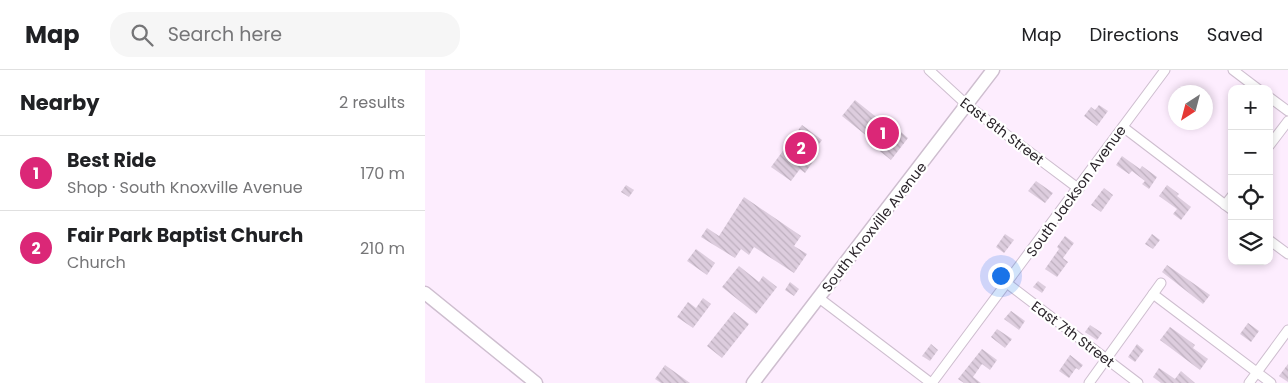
<!DOCTYPE html>
<html lang="en">
<head>
<meta charset="utf-8">
<style>
  :root { --surface:#fff; --page:#f6f6f6; --text:#202124; --muted:#757577; --line:#e0e0e0; --accent:#db2777 }
  body { margin:0; font-family:Poppins,sans-serif; background:var(--page); color:var(--text) }
  .controls { position:absolute; right:15px; top:15px; display:grid; overflow:hidden; border-radius:10px; box-shadow:0 2px 8px #0003 }
  .controls button { width:45px; height:45px; display:grid; place-items:center; padding:0; border:0; border-bottom:1px solid var(--line); background:var(--surface); color:var(--text); font:25px sans-serif }
  .compass { position:absolute; left:743px; top:15px; width:45px; height:45px; border-radius:50%; background:var(--surface); box-shadow:0 2px 8px #0003; rotate:216deg }
  .you { position:absolute; left:575px; top:205px; width:18px; height:18px; margin:-12px; border:4px solid #fff; border-radius:50%; background:#1a73e8; box-shadow:0 0 0 8px #1a73e833 }
  .badge { display:grid; place-items:center; width:32px; height:32px; border-radius:50%; background:var(--accent); color:#fff; font-size:16px; font-weight:700 }
  .pin { position:absolute; translate:-50% -50%; border:2px solid #fff; box-shadow:0 1px 5px #0006 }
  .list { margin:0; padding:0; list-style:none }
  h2 { display:flex; justify-content:space-between; align-items:center; height:65px; margin:0; padding:0 20px; font-size:21px }
  h2 small { font-size:16px; font-weight:400; color:var(--muted) }
  .list li { display:grid; grid-template-columns:32px 1fr auto; gap:15px; align-items:center; box-sizing:border-box; height:75px; padding:0 20px; border-top:1px solid var(--line) }
  .list b { display:block; font-size:19px; white-space:nowrap }
  .list p { margin:0; font-size:16px; white-space:nowrap; color:var(--muted) }
  .list em { font-size:16px; font-style:normal; color:var(--muted) }
  .icon { flex:none; width:28px; height:28px; fill:none; stroke:currentColor; stroke-width:2; stroke-linecap:round; stroke-linejoin:round }
  .map { position:relative; flex:none; width:863px; height:313px; overflow:hidden }
  header { display:flex; align-items:center; gap:30px; box-sizing:border-box; height:70px; padding:0 25px; background:var(--surface); border-bottom:1px solid var(--line) }
  header strong { font-size:24px }
  nav { display:flex; gap:28px; margin-inline-start:auto; font-size:18px }
  .search { width:350px; height:45px; background:var(--page); display:flex; align-items:center; gap:12px; box-sizing:border-box; padding:0 18px; border-radius:20px; color:var(--muted); font-size:19px }
  main { display:flex }
  aside { flex:1; background:var(--surface) }
  .map>svg:first-child { display:block }
  .building { fill:url(#building-back-hatch) }
  .lines { fill:none; stroke-linecap:round; stroke-linejoin:round }
  .street-casing { stroke:#cebecf; stroke-width:11 }
  .secondary-casing { stroke:#cebecf; stroke-width:15 }
  .street { stroke:#fff; stroke-width:9 }
  .secondary { stroke:#fff; stroke-width:12 }
  .labels { text-anchor:middle; dominant-baseline:central; stroke-width:4.5; stroke-linejoin:round; paint-order:stroke }
  .street-label { font-size:14px; fill:#2b252b; stroke:#fff }
</style>
</head>
<body>
<header>
<strong>Map</strong>
<div class="search"><svg class="icon" aria-label="search" viewBox="0 0 24 24"><circle cx="10" cy="10" r="6"/><path d="M15 15l6 6"/></svg>Search here</div>
<nav><a>Map</a><a>Directions</a><a>Saved</a></nav>
</header>
<main>
<aside>
<h2>Nearby<small>2 results</small></h2>
<ul class="list">
<li><span class="badge">1</span><div><b>Best Ride</b><p>Shop · South Knoxville Avenue</p></div><em>170 m</em></li>
<li><span class="badge">2</span><div><b>Fair Park Baptist Church</b><p>Church</p></div><em>210 m</em></li>
</ul>
</aside>
<div class="map">
<svg width="863" height="313" viewBox="0 0 863 313">
  <defs>
    <pattern id="building-back-hatch" width="6" height="6" patternUnits="userSpaceOnUse" patternTransform="scale(1.25)"><rect width="6" height="6" fill="#ddcdde"/><path d="M-1 5l2 2M0 0l6 6M5-1l2 2" fill="none" stroke="#beb0bf"/></pattern>
  </defs>
  <rect width="100%" height="100%" fill="#fdedfe"/>
  <!-- building -->
  <g class="building">
    <polygon points="430,30 466,59 469,56 483,68 466,90 451,78 453,75 417,46"/>
    <polygon points="674,35 683,41 672,56 659,46 666,37 670,40"/>
    <polygon points="377,55 397,70 385,87 389,90 380,103 375,99 366,111 346,97"/>
    <polygon points="697,86 715,99 717,96 732,107 724,119 717,114 720,111 707,101 704,104 691,95"/>
    <polygon points="611,111 628,123 620,133 603,121"/>
    <polygon points="201,115 209,120 204,127 196,122"/>
    <polygon points="742,115 754,124 752,126 766,137 756,150 748,144 752,139 734,126"/>
    <polygon points="679,118 688,125 676,142 666,135"/>
    <polygon points="319,127 376,166 369,176 382,184 369,203 329,177 324,185 316,179 310,188 276,167 282,158 294,166"/>
    <polygon points="580,164 589,170 579,183 571,177"/>
    <polygon points="727,164 735,170 728,179 720,174"/>
    <polygon points="640,166 649,173 638,188 643,192 632,207 620,199 634,179 632,177"/>
    <polygon points="271,179 290,193 282,205 262,191"/>
    <polygon points="742,195 785,225 778,234 737,202"/>
    <polygon points="314,196 334,212 338,206 352,217 331,244 297,217"/>
    <polygon points="613,211 621,217 617,223 608,217"/>
    <polygon points="365,212 374,219 369,226 360,220"/>
    <polygon points="278,228 286,234 268,258 252,247 263,232 271,238"/>
    <polygon points="586,241 600,251 594,260 579,249"/>
    <polygon points="309,242 324,254 297,288 282,276"/>
    <polygon points="823,253 834,261 826,272 815,264"/>
    <polygon points="665,255 677,263 672,270 660,262"/>
    <polygon points="745,257 770,275 768,278 783,289 775,300 735,270"/>
    <polygon points="572,259 587,269 580,278 566,267"/>
    <polygon points="506,274 513,280 505,291 497,286"/>
    <polygon points="712,274 719,280 710,292 703,287"/>
    <polygon points="557,279 572,290 565,300 557,294 548,307 556,313 539,313 533,309"/>
    <polygon points="645,285 658,295 654,300 651,298 644,308 634,301"/>
    <polygon points="863,294 863,312 854,306"/>
    <polygon points="240,295 265,313 236,313 230,309"/>
    <polygon points="734,298 750,309 756,301 770,313 736,313 728,307"/>
  </g>
  <g class="lines">
    <defs>
      <g id="street">
        <polyline points="504,0 542,35 654,119"/>
        <polyline points="808,0 833,19"/>
        <polyline points="844,27 863,41"/>
        <polyline points="698,57 807,140"/>
        <polyline points="844,76 863,51"/>
        <polyline points="800,135 807,126"/>
        <polyline points="844,170 863,184"/>
        <polyline points="583,214 713,313"/>
        <polyline points="728,224 846,313"/>
        <polyline points="394,228 506,313"/>
        <polyline points="507,313 740,0"/>
        <polyline points="664,313 736,213"/>
        <polyline points="824,313 863,260"/>
      </g>
      <g id="secondary">
        <polyline points="0,223 111,313"/>
        <polyline points="328,313 568,0"/>
      </g>
    </defs>
    <!-- street casing -->
    <use href="#street" class="street-casing"/>
    <!-- secondary casing -->
    <use href="#secondary" class="secondary-casing"/>
    <!-- street -->
    <use href="#street" class="street"/>
    <!-- secondary -->
    <use href="#secondary" class="secondary"/>
  </g>
  <g class="labels">
    <!-- street labels -->
    <g class="street-label">
      <text transform="translate(577 61) rotate(37)">East 8th Street</text>
      <text transform="translate(651 121) rotate(-54)">South Jackson Avenue</text>
      <text transform="translate(449 157) rotate(-52)">South Knoxville Avenue</text>
      <text transform="translate(648 264) rotate(37)">East 7th Street</text>
    </g>
  </g>
</svg>
<div class="controls">
<button>+</button>
<button>−</button>
<button><svg class="icon" aria-label="locate" viewBox="0 0 24 24"><circle cx="12" cy="12" r="6"/><path d="M12 2v4M12 18v4M2 12h4M18 12h4"/></svg></button>
<button><svg class="icon" aria-label="layers" viewBox="0 0 24 24"><path d="M12 4l9 5-9 5-9-5zM3 14l9 5 9-5"/></svg></button>
</div>
<svg class="compass" viewBox="-18 -18 36 36"><path d="M0-13l5 13h-10z" fill="#e53935"/><path d="M0 13l5-13h-10z" fill="#757577"/></svg>
<div class="you"></div>
<div class="pin badge" style="left:458px;top:63px">1</div>
<div class="pin badge" style="left:376px;top:78px">2</div>
</div>
</main>
</body>
</html>
